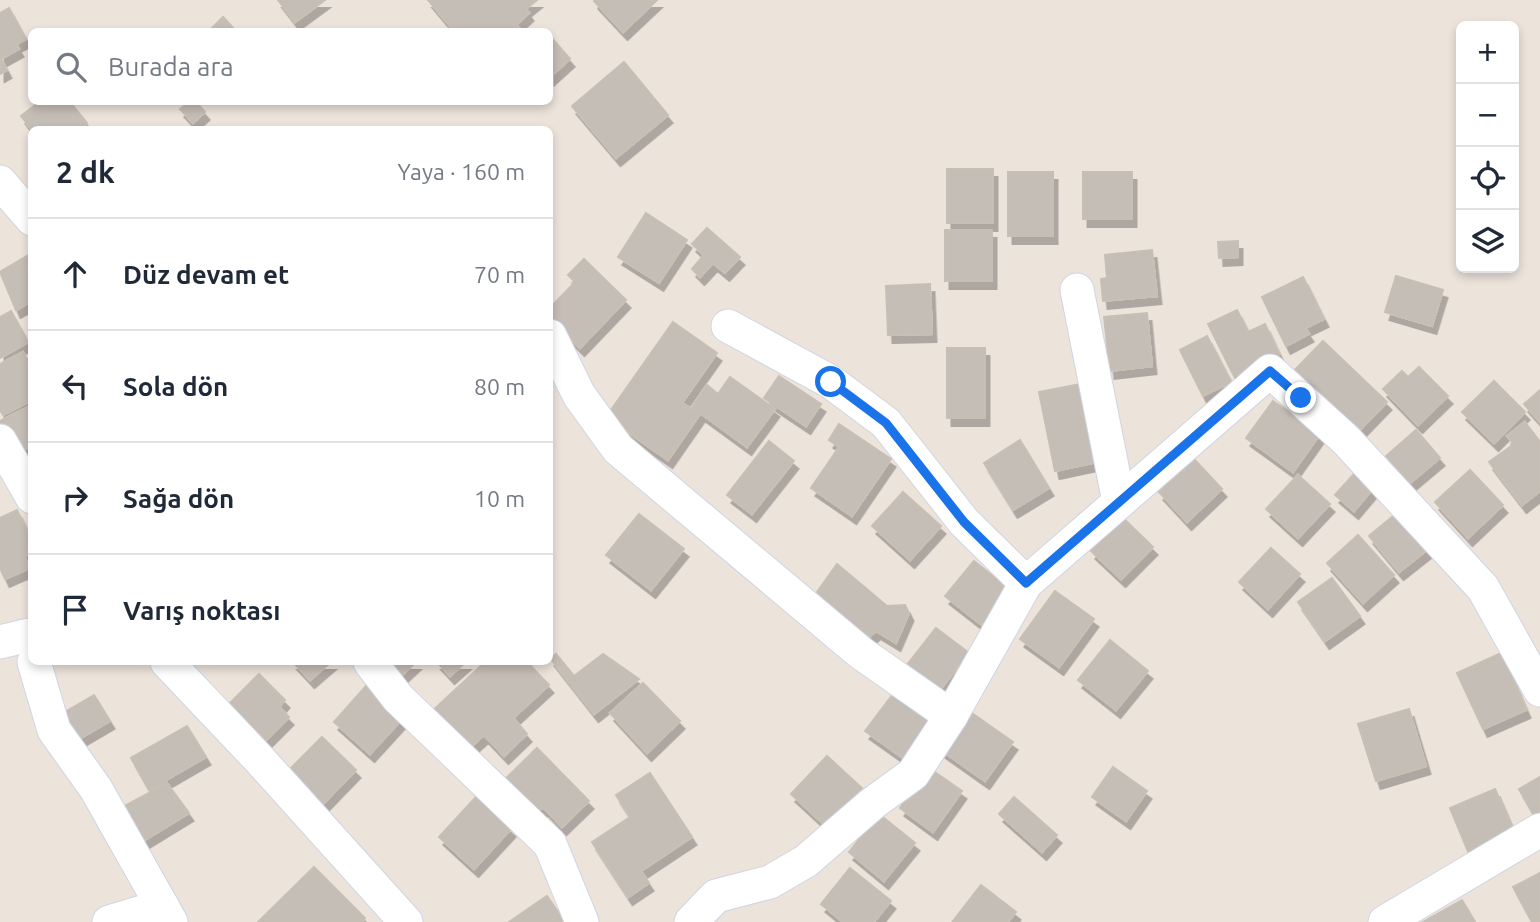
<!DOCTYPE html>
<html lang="tr">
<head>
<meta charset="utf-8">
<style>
  :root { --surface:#fff; --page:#f6f6f7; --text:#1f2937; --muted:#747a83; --line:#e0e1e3 }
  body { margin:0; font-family:Ubuntu,sans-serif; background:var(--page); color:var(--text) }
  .controls { position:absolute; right:21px; top:21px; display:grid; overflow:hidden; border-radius:10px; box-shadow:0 4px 10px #0003 }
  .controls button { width:63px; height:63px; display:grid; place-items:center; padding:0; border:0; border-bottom:2px solid var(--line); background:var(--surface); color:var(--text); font:35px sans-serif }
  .stop { position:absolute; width:21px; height:21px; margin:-16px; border:5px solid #1a73e8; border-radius:50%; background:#fff }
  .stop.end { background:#1a73e8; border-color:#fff; box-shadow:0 2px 7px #0008 }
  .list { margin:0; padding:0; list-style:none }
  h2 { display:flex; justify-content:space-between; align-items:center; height:91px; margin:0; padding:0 28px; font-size:30px }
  h2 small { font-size:23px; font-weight:400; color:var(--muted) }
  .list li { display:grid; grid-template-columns:46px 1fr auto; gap:21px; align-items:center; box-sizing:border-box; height:112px; padding:0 28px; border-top:2px solid var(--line) }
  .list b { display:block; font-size:26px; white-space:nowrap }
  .list em { font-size:23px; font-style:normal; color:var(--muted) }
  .icon { flex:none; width:38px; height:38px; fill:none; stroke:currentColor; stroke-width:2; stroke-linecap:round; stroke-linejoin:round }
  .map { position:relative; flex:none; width:1540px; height:922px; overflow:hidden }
  .search { position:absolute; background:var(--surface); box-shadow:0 4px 10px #0003; left:28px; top:28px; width:525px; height:77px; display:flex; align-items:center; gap:18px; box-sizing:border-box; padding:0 24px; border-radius:10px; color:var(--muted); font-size:26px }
  .panel { position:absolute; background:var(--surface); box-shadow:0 4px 10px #0003; left:28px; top:126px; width:525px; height:539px; border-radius:10px }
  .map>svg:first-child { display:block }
  .building { fill:#c4beb6; stroke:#c8bfb4; stroke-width:2; filter:url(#shadow) }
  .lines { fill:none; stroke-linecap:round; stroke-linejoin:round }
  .minor-casing { stroke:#d0d5e3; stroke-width:35 }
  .minor { stroke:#fff; stroke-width:33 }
  .route { stroke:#1a73e8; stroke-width:9 }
</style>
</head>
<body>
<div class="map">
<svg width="1540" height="922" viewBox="0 0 1540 922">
  <defs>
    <filter id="shadow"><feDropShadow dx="4.5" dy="8" stdDeviation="0" flood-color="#0004"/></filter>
  </defs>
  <rect width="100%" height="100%" fill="#ece3db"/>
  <!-- building -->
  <g class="building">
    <polygon points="278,0 325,0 295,22"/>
    <polygon points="428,0 537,0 526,9 529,13 516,25 521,30 519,32 455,32"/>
    <polygon points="657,0 623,32 594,1 594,0"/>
    <polygon points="9,8 26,39 16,44 19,49 1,59 7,70 0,74 0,13"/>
    <polygon points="223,17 237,32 208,32"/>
    <polygon points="550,36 570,59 550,77"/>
    <polygon points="624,62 668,115 616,158 572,106"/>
    <polygon points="39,102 70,102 87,123 80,130 32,130 21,116"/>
    <polygon points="189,102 196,102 205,112 193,123 180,109"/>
    <rect x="947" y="169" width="46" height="54"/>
    <rect x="1008" y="172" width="45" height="64"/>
    <rect x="1083" y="172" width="49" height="47"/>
    <polygon points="646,213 687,240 659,283 618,257"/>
    <polygon points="707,228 740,257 725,273 713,263 700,277 692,269 704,255 692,244"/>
    <rect x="945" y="230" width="47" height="51"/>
    <polygon points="1238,241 1238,257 1219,258 1218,242"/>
    <polygon points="1152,250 1157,296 1103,301 1101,279 1107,278 1105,255"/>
    <polygon points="32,253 32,301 16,310 0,272"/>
    <polygon points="584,259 626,300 580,348 550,318 550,308 575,282 568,275"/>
    <polygon points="1396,276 1443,290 1432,326 1385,312"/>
    <polygon points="1303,277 1324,319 1305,328 1309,334 1286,346 1262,297"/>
    <polygon points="930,284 932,334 888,335 886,286"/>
    <polygon points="1237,310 1248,332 1265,324 1279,354 1234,376 1208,324"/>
    <polygon points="11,311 28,342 0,358 0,317"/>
    <polygon points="1147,313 1152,366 1110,371 1104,317"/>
    <polygon points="673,322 717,353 682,403 700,414 668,460 606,417"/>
    <polygon points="1207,336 1231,382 1203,396 1180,350"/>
    <polygon points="1323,341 1387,402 1351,439 1287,378"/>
    <rect x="947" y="348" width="38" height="70"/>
    <polygon points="23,352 32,367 32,400 3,415 0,410 0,364"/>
    <polygon points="1419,367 1448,396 1418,425 1383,389 1402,371 1408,377"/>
    <polygon points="779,376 821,404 806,426 764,398"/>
    <polygon points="730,377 775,409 747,447 692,407 707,385 718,394"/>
    <polygon points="1494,381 1525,412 1494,443 1462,412"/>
    <polygon points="1091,382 1107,460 1055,471 1039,392"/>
    <polygon points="1540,390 1540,422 1524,404"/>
    <polygon points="1273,401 1320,434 1293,472 1246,438"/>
    <polygon points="32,405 32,446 16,453 0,421"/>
    <polygon points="1525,422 1540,442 1540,491 1522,505 1489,462 1514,444 1507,436"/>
    <polygon points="839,424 891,459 852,516 811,488 839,447 829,440"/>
    <polygon points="1416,430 1440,458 1410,483 1386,456"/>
    <polygon points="1020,440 1049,488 1013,510 984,463"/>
    <polygon points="769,441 794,461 752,514 727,495"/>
    <polygon points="1194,459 1222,489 1187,522 1159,492"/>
    <polygon points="1363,464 1381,479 1354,511 1335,495"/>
    <polygon points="1470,470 1503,505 1468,538 1435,502"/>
    <polygon points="1298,475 1330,504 1298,538 1266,509"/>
    <polygon points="903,492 941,526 910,560 872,526"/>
    <polygon points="17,510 32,541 32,553 24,556 30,568 5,579 0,568 0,518"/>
    <polygon points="1398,512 1437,542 1399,572 1369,536"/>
    <polygon points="639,514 684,549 651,590 606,555"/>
    <polygon points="1123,518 1153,547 1121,579 1091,551"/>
    <polygon points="1358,535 1394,575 1363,603 1327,563"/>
    <polygon points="1271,548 1300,574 1268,609 1239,582"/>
    <polygon points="974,561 1014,593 986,628 945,596"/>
    <polygon points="837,564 887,606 905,605 909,613 896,643 876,631 864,642 812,599"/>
    <polygon points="1332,578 1360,616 1325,641 1298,602"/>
    <polygon points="1055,591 1094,619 1059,667 1020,639"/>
    <polygon points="936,628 969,653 939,691 906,666"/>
    <polygon points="1110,640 1148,671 1116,710 1078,680"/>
    <polygon points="1501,653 1526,710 1483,729 1457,673"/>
    <polygon points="556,654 574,676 603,654 639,679 594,714 550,658"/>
    <polygon points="293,662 331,662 310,680"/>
    <polygon points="385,662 416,662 400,677"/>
    <polygon points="437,662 466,662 450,676"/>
    <polygon points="485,662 527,662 549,685 513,718 527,734 504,756 484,735 465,752 429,714"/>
    <polygon points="259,674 285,700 279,707 289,717 260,746 223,710"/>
    <polygon points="643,683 680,721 647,753 610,713"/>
    <polygon points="366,686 402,719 370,754 334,722"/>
    <polygon points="897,689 937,718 906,760 865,731"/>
    <polygon points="94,695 110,721 74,742 58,716"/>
    <polygon points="1409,709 1426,766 1376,781 1358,724"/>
    <polygon points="969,711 1013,742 985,781 941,750"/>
    <polygon points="187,726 206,757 149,790 131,758"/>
    <polygon points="322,737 356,770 321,806 287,772"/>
    <polygon points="537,748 589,801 562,827 544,808 528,813 500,784"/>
    <polygon points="827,756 864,790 828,828 791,794"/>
    <polygon points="1113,767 1147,791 1126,821 1092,797"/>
    <polygon points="929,768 962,791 933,832 900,808"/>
    <polygon points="650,773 692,837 641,871 649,883 628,897 592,842 630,817 616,795"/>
    <polygon points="1540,777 1540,824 1539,824 1519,789"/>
    <polygon points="167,783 189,813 143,841 123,807"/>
    <polygon points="1495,789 1515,835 1469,854 1450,808"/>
    <polygon points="476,797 511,829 474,869 439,837"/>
    <polygon points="1014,797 1057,835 1042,852 999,814"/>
    <polygon points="879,814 915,843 884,881 849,852"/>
    <polygon points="314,867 365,918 362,922 258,922"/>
    <polygon points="850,868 891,901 874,922 843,922 821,904"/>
    <polygon points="1540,873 1540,922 1532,922 1513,887"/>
    <polygon points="981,885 1016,912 1008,922 953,921"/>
    <polygon points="547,896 565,922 509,922"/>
    <polygon points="1462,900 1475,922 1423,922"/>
  </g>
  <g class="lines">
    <defs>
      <g id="minor">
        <polyline points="0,182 32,219"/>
        <polyline points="1077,290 1119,502"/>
        <polyline points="728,326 831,382 886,423 964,522 1026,583"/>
        <polyline points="550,336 579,395 618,449 861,653 951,716"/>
        <polyline points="0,441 32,497"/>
        <polyline points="0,642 29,635"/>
        <polyline points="34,662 54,730 96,789 171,922"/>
        <polyline points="167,662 259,759 406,922"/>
        <polyline points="370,662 398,698 550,844 582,922"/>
        <polyline points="109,922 162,906"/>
        <polyline points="691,922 716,896 770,882 806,861 873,803 913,774 951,716 1026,583 1270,371 1346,440 1483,588 1540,690"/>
        <polyline points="1385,922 1540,830"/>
      </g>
    </defs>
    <!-- minor casing -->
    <use href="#minor" class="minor-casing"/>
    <!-- minor -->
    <use href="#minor" class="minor"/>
  </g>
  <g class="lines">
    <!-- route -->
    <polyline class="route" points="831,382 886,423 964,522 1026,583 1270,371 1301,398"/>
  </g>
</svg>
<div class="controls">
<button>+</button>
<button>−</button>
<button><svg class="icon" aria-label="locate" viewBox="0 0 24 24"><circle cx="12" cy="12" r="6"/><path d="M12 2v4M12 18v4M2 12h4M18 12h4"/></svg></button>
<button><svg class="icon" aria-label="layers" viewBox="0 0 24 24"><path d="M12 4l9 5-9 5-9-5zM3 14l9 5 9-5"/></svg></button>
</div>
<div class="stop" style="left:831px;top:382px"></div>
<div class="stop end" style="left:1301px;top:398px"></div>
<div class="search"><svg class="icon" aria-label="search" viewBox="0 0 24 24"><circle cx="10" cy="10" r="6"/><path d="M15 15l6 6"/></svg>Burada ara</div>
<section class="panel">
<h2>2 dk<small>Yaya · 160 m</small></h2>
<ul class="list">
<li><svg class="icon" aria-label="ahead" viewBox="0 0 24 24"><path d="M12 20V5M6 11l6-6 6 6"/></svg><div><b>Düz devam et</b></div><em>70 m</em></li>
<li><svg class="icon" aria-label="left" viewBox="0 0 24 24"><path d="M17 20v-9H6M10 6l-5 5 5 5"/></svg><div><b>Sola dön</b></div><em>80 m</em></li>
<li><svg class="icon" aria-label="right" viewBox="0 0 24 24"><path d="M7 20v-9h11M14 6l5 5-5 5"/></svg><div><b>Sağa dön</b></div><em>10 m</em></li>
<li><svg class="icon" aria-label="arrive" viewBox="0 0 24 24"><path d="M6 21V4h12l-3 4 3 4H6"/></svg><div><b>Varış noktası</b></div></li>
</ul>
</section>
</div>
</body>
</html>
